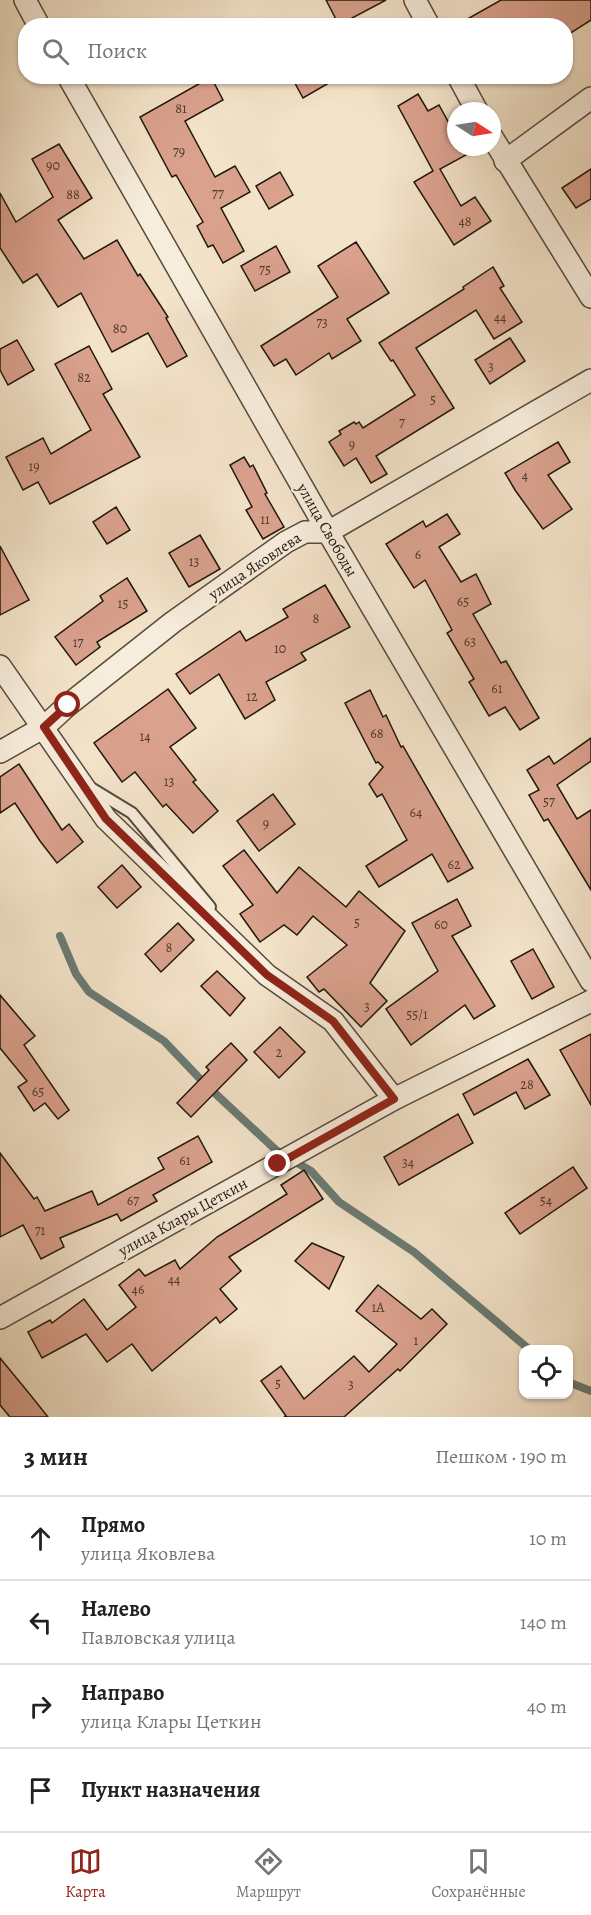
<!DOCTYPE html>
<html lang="ru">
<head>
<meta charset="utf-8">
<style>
  :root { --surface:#fff; --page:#f2f2f2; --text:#222; --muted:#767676; --line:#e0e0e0; --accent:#8f2418 }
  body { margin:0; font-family:Alegreya,serif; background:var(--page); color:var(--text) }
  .controls { position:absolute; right:18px; bottom:18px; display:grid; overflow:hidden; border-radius:12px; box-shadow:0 2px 4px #0004 }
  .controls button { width:54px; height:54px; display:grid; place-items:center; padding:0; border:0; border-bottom:2px solid var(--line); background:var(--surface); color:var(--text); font:30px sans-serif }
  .compass { position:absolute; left:447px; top:102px; width:54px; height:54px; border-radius:50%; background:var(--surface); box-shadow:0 2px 4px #0004; rotate:102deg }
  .stop { position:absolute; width:18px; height:18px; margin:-14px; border:4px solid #8f2418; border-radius:50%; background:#fff }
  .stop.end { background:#8f2418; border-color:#fff; box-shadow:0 2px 6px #0008 }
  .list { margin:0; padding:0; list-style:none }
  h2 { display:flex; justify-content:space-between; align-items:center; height:78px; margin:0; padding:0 24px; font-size:26px }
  h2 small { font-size:20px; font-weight:400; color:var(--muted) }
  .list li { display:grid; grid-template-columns:39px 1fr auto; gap:18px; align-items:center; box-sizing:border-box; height:84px; padding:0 24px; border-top:2px solid var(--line) }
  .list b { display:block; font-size:22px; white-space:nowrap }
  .list p { margin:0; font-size:20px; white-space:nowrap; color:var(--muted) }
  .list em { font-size:20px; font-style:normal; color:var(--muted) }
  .icon { flex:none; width:33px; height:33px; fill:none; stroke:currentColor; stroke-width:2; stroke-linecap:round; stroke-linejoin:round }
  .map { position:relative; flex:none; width:591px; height:1417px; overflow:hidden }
  .search { position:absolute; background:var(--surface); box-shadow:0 2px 4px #0004; left:18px; right:18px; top:18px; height:66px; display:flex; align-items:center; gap:15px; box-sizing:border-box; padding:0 21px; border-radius:24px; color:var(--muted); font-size:22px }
  .sheet { height:414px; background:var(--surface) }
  nav { display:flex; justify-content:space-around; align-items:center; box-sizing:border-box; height:84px; border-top:2px solid var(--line); background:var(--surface); font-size:16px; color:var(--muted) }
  nav a { display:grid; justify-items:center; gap:3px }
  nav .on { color:var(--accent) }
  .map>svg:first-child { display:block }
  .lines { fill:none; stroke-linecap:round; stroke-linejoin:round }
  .stream { stroke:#6a7b73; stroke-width:8 }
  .building { fill:#daa18d; stroke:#20170d; stroke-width:1.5 }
  .service-casing { stroke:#554a3c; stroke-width:14 }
  .minor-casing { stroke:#554a3c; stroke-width:24 }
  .service { stroke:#f7eddc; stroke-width:10 }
  .minor { stroke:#f7eddc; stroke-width:21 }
  .route { stroke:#8f2418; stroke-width:8 }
  .labels { text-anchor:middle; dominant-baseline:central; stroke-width:5; stroke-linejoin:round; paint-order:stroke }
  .number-label { font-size:14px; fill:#4e3a2d }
  .street-label { font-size:16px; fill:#20170d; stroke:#f7eddc }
</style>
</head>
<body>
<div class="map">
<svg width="591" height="1417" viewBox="0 0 591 1417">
  <rect width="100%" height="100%" fill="#f3e3c9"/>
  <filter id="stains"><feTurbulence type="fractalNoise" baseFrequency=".00333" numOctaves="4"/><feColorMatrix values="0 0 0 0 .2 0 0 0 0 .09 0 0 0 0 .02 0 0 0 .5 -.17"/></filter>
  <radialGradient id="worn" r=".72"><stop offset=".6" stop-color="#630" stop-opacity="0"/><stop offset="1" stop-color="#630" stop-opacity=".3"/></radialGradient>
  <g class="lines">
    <!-- stream -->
    <g class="stream">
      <polyline points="60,936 76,974 89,992 164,1041 204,1083 277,1151 311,1171 339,1202 414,1252 530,1350"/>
      <polyline points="568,1382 591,1391"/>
    </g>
  </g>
  <!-- building -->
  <g class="building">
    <polygon points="326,0 386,0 339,25"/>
    <polygon points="501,0 591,0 591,20 566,36 566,26 455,26"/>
    <polygon points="291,76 341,76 303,98"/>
    <polygon points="211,77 223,100 185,121 215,177 235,166 250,192 221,208 244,251 223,263 213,245 208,247 197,226 203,222 176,175 172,177 140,117"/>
    <polygon points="418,94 428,111 439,105 456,136 456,147 462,147 466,155 440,169 461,206 475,197 491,221 454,245 414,182 433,171 398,106"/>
    <polygon points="59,144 92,198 58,220 84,259 117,240 138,276 140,274 168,317 166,318 187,356 167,367 148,333 112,352 81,293 58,307 37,274 23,283 0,248 0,193 16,222 53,197 32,159"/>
    <polygon points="591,169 591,199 576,208 562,188"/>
    <polygon points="280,172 293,195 269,209 256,186"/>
    <polygon points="356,242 389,293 347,319 361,341 332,359 329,353 296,375 286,359 274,366 261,346 338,297 318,266"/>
    <polygon points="276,246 290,272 255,291 241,266"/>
    <polygon points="493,267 504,286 500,288 522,322 494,339 476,310 416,348 454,408 376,456 387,474 371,483 356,458 344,466 329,442 341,434 339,431 354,422 356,424 359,422 363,428 415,395 393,360 391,361 379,343 464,289 463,287"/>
    <polygon points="510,338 525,361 490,384 475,360"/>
    <polygon points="17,340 34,370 8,385 0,370 0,349"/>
    <polygon points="89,346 112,389 103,394 140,457 50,504 38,482 23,490 6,457 43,438 51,454 91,430 55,364"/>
    <polygon points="558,442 570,462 548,475 572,509 543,529 515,490 505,473"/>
    <polygon points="244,457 250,467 253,465 267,493 265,494 284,527 263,539 246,510 252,507 230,465"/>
    <polygon points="116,507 130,530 107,544 93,522"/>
    <polygon points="447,514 460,534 439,547 461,582 476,574 491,604 473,614 501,663 506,661 539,718 520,730 505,707 489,716 469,682 474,679 447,633 452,630 425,580 414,588 386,544 423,521 426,527"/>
    <polygon points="200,535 220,569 189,587 169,553"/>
    <polygon points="0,546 29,600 0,615"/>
    <polygon points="127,578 147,611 97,642 100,647 76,665 55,637 103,601 100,596"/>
    <polygon points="325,585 350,627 301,653 306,660 266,682 275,700 245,719 219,674 190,694 176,674 240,631 246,641 288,617 283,609"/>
    <polygon points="168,689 196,728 170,747 196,780 193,782 218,811 193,833 166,804 163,807 135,772 122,782 94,743"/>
    <polygon points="370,690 383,717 386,715 401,747 403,746 473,868 448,882 432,854 379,887 366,866 407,840 382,794 377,797 369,784 383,767 378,762 376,763 345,703"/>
    <polygon points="591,738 591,761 557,785 577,819 591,810 591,890 548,819 544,821 529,795 539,790 527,770 549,756 554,764"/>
    <polygon points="19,764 62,830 69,824 83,842 57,863 40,841 15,803 0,813 0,777"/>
    <polygon points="273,794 295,824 259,851 237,821"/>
    <polygon points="244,850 277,893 299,867 346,907 359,891 405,931 370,983 387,1001 361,1027 324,989 319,992 307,977 347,945 313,916 297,935 284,925 260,942 240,914 253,905 223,866"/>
    <polygon points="122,865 141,887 117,908 98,887"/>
    <polygon points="457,899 471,926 452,936 495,1006 474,1019 465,1005 411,1045 386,1009 438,971 412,923"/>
    <polygon points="178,923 194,940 161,972 145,954"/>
    <polygon points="533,949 554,987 532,999 511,961"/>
    <polygon points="217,971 245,998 230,1016 201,986"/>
    <polygon points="0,995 35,1036 24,1045 69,1110 58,1119 45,1103 34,1111 18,1087 27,1081 0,1048"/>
    <polygon points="280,1027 305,1052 279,1078 254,1052"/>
    <polygon points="591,1034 591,1105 560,1050"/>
    <polygon points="231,1043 247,1060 191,1117 177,1103 209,1070 206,1067"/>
    <polygon points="528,1059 550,1095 525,1109 516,1092 474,1115 463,1094"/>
    <polygon points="458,1114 473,1143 399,1185 384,1157"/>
    <polygon points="198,1136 212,1162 153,1195 157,1201 121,1221 117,1214 60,1238 64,1247 41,1259 23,1225 0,1237 0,1153 34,1199 37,1197 45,1211 92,1191 98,1205 164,1169 158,1158"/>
    <polygon points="573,1167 587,1188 520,1234 505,1213"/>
    <polygon points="304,1170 323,1199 229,1257 241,1271 220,1289 237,1309 220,1323 216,1317 152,1371 132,1344 107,1362 86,1334 42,1358 28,1332 50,1320 52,1323 84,1299 107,1330 136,1307 119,1285 139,1269 145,1276 175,1260 180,1269 217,1237 287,1194 281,1185"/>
    <polygon points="312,1243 344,1257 329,1289 295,1261"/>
    <polygon points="378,1285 421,1319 432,1309 447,1324 400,1371 398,1369 344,1417 284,1417 286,1416 261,1381 281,1366 304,1399 354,1356 369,1372 397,1344 356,1311"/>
    <polygon points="0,1358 28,1392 48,1417 10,1417 0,1405"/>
  </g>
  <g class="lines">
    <defs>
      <polyline id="service" points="91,788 132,813 210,907"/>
      <g id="minor">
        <polyline points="25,0 39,26"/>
        <polyline points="415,0 429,26"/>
        <polyline points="68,76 328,532 591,981"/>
        <polyline points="458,76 477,111"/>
        <polyline points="492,137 591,297"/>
        <polyline points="505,161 591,98"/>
        <polyline points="0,666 106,819 267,975 333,1021 394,1099"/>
        <polyline points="0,752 44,727 68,705 173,622 286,542 305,532 328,532 591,380"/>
        <polyline points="0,1318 394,1099 591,1001"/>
      </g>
    </defs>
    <!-- service casing -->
    <use href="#service" class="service-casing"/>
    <!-- minor casing -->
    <use href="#minor" class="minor-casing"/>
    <!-- service -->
    <use href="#service" class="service"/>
    <!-- minor -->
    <use href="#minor" class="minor"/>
  </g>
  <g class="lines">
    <!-- route -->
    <polyline class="route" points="68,705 44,727 106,819 267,975 333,1021 394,1099 278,1164"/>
  </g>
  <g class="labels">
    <!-- number labels -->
    <g class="number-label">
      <text x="181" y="108">81</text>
      <text x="179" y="151">79</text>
      <text x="53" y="165">90</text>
      <text x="218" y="193">77</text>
      <text x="73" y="194">88</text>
      <text x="465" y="221">48</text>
      <text x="265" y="269">75</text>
      <text x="500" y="317">44</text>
      <text x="322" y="322">73</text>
      <text x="120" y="328">80</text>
      <text x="491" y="366">3</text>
      <text x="84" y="377">82</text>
      <text x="433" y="399">5</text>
      <text x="402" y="422">7</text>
      <text x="352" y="444">9</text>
      <text x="34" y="466">19</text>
      <text x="525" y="475">4</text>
      <text x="265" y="519">11</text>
      <text x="418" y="554">6</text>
      <text x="194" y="561">13</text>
      <text x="463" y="601">65</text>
      <text x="123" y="603">15</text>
      <text x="316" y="618">8</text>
      <text x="470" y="641">63</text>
      <text x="78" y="642">17</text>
      <text x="280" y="648">10</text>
      <text x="497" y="688">61</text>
      <text x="252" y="696">12</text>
      <text x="377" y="733">68</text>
      <text x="145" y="736">14</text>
      <text x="169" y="781">13</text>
      <text x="549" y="801">57</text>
      <text x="416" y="812">64</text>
      <text x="266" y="823">9</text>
      <text x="454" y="864">62</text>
      <text x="357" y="922">5</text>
      <text x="441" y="924">60</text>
      <text x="169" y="947">8</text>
      <text x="367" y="1006">3</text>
      <text x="417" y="1014">55/1</text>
      <text x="279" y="1052">2</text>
      <text x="527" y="1084">28</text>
      <text x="38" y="1091">65</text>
      <text x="185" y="1160">61</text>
      <text x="408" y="1162">34</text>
      <text x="133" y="1200">67</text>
      <text x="546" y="1200">54</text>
      <text x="40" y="1230">71</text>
      <text x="174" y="1279">44</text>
      <text x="138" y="1289">46</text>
      <text x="378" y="1307">1А</text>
      <text x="416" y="1340">1</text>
      <text x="278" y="1383">5</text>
      <text x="351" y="1384">3</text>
    </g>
    <!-- street labels -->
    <g class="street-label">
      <text transform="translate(327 530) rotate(60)">улица Свободы</text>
      <text transform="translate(255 566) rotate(-34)">улица Яковлева</text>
      <text transform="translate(183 1217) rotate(-29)">улица Клары Цеткин</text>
    </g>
  </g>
  <rect width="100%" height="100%" filter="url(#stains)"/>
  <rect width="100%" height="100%" fill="url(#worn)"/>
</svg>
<div class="controls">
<button><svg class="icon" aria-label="locate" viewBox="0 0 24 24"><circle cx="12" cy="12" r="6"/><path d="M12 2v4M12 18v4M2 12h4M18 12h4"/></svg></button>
</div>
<svg class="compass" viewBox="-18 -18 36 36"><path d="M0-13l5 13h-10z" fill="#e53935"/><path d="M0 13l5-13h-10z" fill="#767676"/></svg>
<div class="stop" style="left:68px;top:705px"></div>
<div class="stop end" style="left:278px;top:1164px"></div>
<div class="search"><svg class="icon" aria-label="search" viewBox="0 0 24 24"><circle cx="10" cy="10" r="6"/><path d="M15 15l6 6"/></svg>Поиск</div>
</div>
<section class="sheet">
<h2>3 мин<small>Пешком · 190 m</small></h2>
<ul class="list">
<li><svg class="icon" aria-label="ahead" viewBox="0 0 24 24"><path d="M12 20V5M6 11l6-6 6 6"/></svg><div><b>Прямо</b><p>улица Яковлева</p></div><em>10 m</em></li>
<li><svg class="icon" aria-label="left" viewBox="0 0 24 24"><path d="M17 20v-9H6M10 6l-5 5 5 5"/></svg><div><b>Налево</b><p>Павловская улица</p></div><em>140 m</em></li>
<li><svg class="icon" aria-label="right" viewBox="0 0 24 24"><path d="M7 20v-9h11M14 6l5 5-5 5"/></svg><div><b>Направо</b><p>улица Клары Цеткин</p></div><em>40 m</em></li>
<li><svg class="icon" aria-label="arrive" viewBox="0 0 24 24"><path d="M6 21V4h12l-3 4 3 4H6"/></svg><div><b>Пункт назначения</b></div></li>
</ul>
</section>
<nav>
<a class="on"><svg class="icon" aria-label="map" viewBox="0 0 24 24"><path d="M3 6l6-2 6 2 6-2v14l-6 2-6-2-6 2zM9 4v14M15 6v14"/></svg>Карта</a>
<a><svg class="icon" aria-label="directions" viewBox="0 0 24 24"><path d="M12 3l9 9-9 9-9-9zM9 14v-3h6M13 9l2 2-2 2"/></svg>Маршрут</a>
<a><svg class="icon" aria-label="saved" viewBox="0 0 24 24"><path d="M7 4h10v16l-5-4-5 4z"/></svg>Сохранённые</a>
</nav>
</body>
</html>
